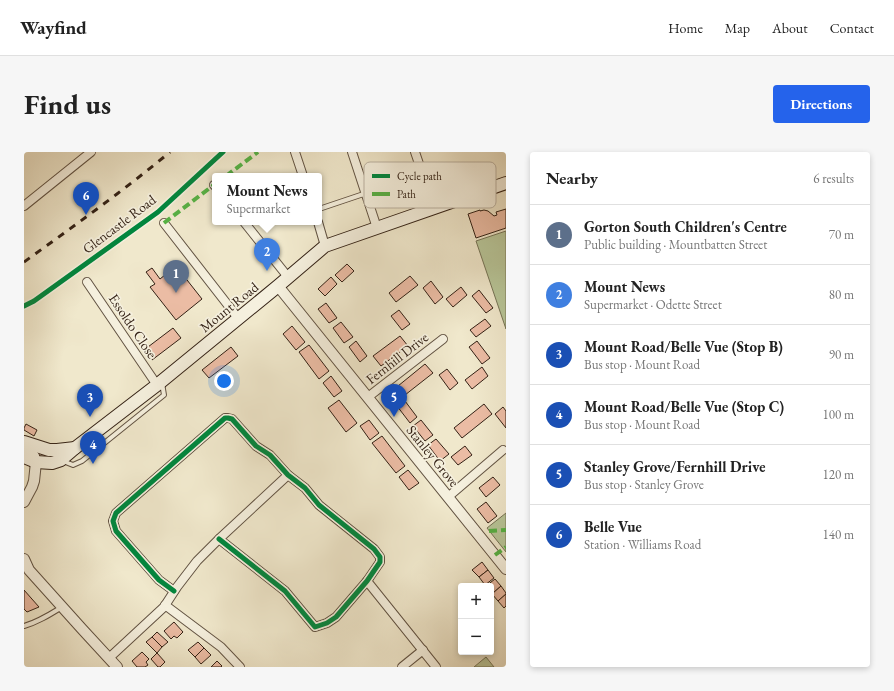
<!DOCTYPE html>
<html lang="en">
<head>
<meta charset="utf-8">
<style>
  :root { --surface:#fff; --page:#f6f6f6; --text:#222; --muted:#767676; --line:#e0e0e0; --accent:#2563eb }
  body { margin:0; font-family:"EB Garamond",serif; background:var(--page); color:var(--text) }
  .controls { position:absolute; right:12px; bottom:12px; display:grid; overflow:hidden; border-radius:4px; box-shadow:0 2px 6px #0003 }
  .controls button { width:36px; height:36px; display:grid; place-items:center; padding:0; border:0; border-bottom:1px solid var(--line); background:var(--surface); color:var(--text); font:20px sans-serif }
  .you { position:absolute; left:200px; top:229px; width:14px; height:14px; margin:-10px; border:3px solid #fff; border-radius:50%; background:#1a73e8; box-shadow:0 0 0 6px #1a73e833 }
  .badge { display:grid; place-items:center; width:26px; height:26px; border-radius:50%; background:var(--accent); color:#fff; font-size:13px; font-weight:700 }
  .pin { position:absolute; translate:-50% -33px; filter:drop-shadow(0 1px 2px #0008) }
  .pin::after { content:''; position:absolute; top:21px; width:14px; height:12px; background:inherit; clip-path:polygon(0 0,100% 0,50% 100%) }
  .popup { position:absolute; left:188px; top:21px; width:110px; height:52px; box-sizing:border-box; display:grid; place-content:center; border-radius:4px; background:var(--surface); filter:drop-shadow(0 1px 3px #0005); font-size:13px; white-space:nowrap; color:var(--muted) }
  .popup b { font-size:15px; color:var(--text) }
  .popup::after { content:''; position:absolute; left:50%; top:100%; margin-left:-8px; border:8px solid transparent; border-top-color:var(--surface) }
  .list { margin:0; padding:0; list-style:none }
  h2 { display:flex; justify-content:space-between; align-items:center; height:52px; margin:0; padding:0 16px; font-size:17px }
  h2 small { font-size:13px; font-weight:400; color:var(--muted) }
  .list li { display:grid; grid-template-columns:26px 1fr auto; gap:12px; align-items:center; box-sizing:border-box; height:60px; padding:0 16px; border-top:1px solid var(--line) }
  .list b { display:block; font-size:15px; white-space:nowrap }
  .list p { margin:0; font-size:13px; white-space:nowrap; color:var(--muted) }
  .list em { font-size:13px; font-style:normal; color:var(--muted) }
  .map { position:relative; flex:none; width:482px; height:515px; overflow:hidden; border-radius:4px }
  header { display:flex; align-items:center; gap:24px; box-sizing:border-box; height:56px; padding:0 20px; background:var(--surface); border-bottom:1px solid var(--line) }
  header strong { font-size:19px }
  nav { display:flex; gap:22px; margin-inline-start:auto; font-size:14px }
  .intro { display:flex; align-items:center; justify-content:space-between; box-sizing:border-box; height:96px; padding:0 24px }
  h1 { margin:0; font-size:28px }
  .button { padding:10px 18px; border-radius:4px; background:var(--accent); color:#fff; font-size:14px; font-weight:700 }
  main { display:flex; gap:24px; padding:0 24px }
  aside { flex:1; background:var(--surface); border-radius:4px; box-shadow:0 2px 6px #0003 }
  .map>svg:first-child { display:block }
  .green { fill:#b8c699; stroke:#767457 }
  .building { fill:#ebbca4; stroke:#332115 }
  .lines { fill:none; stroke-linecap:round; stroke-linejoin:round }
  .service-casing { stroke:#625343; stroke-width:6 }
  .minor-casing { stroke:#625343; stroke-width:10 }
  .tertiary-casing { stroke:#625343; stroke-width:12 }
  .secondary-casing { stroke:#332115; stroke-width:14 }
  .service { stroke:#f5f0de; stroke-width:4 }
  .minor { stroke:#f5f0de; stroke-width:8 }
  .tertiary { stroke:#f5f0de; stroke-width:10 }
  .secondary { stroke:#f5f0de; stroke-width:12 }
  .rail { stroke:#332115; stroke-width:3; stroke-dasharray:7 7; stroke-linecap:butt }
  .quiet { stroke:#56b144; stroke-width:4; stroke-dasharray:8 4; stroke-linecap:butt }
  .cycleway-casing { stroke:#f5f0de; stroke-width:8 }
  .cycleway { stroke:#00873e; stroke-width:5 }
  .labels { text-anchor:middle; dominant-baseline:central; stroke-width:3.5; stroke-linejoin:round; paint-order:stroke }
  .street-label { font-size:14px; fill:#332115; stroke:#f5f0de }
  .key { fill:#f5f0de; stroke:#bbb2a2; stroke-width:1 }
  .key-label { font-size:11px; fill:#332115 }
</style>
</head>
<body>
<header>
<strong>Wayfind</strong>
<nav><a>Home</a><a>Map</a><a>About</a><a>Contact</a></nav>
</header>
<div class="intro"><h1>Find us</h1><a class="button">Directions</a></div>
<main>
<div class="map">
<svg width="482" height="515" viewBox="0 0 482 515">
  <rect width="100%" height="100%" fill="#f0e8cc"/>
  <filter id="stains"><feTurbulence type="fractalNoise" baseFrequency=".005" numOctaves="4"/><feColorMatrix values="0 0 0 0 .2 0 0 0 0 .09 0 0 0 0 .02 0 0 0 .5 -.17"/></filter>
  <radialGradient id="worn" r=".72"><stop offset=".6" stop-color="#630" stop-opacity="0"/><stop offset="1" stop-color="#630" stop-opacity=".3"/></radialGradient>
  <!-- green -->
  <g class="green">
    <polygon points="482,79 482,177 452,89"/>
    <polygon points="482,361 482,400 463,376"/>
    <polygon points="462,505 470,515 450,515"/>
  </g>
  <!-- building -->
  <g class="building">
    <polygon points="482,57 482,76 452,86 444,62 456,58 456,59 460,58 464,59 470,64 473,63 472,60"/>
    <polygon points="323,112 330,119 318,130 311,123"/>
    <polygon points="152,114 178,147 152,168 126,135 131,132 122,120 128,116 136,127"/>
    <polygon points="386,124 394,133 372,150 365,141"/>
    <polygon points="307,125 313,132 301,144 294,137"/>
    <polygon points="407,129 419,145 411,152 399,136"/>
    <polygon points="437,135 443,143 429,155 422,147"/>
    <polygon points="455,138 469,156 462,161 448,144"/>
    <polygon points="302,151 313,166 305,171 294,157"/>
    <polygon points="375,158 386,172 378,178 367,164"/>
    <polygon points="461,167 467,174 452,185 446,178"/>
    <polygon points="317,170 329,185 320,191 309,176"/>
    <polygon points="268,174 281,190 272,198 259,182"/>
    <polygon points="149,176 157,186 128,208 120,198"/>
    <polygon points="376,184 384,194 357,214 349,204"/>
    <polygon points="332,189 343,204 336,210 325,195"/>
    <polygon points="453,189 466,206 458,212 445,195"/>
    <polygon points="285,193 305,219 295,227 275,200"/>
    <polygon points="207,195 214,204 185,226 178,218"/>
    <polygon points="401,212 409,221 381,243 374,234"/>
    <polygon points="458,215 464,224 448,237 441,228"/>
    <polygon points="423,217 434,231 426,238 415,223"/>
    <polygon points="307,224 318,239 310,245 299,231"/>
    <polygon points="315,248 333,271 322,280 304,256"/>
    <polygon points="381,249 393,265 386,271 373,254"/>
    <polygon points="460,252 468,262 438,286 430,276"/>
    <polygon points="479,255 482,259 482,276 471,262"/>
    <polygon points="345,268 355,281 346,288 336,274"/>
    <polygon points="397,268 409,283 401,289 389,274"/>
    <polygon points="2,272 13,278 10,284 0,278 0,276"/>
    <polygon points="358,284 381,314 372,321 348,291"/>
    <polygon points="412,287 425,302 416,309 404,293"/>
    <polygon points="441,294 448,303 434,313 427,305"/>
    <polygon points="384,318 395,331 385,338 375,325"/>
    <polygon points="469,325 476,333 462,345 455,336"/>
    <polygon points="462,350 473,364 464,371 453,357"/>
    <polygon points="458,410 464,418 455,425 448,418"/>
    <polygon points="464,418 470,426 461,433 455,425"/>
    <polygon points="471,427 477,434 468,442 467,441 467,434 462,434"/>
    <polygon points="477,434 482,441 482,442 474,449 468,442"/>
    <polygon points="0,438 15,455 3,460 0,457"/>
    <polygon points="482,442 482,454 480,456 474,449"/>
    <polygon points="150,470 159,480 153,486 150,484 147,487 140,479"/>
    <polygon points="133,480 144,490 138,495 128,485"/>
    <polygon points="128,485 138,495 133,501 122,490"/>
    <polygon points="174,490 180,496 171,505 164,498"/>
    <polygon points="180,496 187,503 177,512 171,505"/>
    <polygon points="118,500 125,507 122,510 124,513 121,515 113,515 108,509"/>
    <polygon points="133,501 141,510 136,515 134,515 127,507"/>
    <polygon points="193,509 198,514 197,515 187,515"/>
  </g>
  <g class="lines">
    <defs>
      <g id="service">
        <polyline points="295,57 399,22"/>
        <polyline points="39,309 49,313 58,309 140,243 138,231"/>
        <path d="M0,474c14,-4 25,-11 38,-19"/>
      </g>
      <g id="minor">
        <polyline points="271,0 279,24"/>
        <polyline points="328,0 353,76"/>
        <polyline points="391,0 410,56"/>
        <polyline points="190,33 191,34"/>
        <polyline points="0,54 67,0"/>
        <polyline points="220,70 264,125"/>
        <polyline points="294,70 301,94"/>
        <polyline points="140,71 214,166"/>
        <polyline points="63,130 133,233"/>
        <polyline points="344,245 419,187"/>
        <polyline points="424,345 479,298"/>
        <polyline points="343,429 412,515"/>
        <polyline points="150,439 135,428 92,379 89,369 92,361 201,266 204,266 208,267 232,294 246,303 264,323 281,336 295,353 350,397 356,405 356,410 343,429 312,465 303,471 291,475 261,439 195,387"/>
        <polyline points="141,453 197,495 216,515"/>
        <polyline points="85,506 140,455 153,435 173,409 195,387 264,323"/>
        <polyline points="378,515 399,498"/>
      </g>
      <g id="tertiary">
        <polyline points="254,134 482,417"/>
        <polyline points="0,293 10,304 12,310 10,329 8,335 0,350"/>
        <polyline points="0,407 5,418 58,477 93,515"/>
      </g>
      <g id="secondary">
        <polyline points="0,290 25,298 33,298 51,296"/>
        <polyline points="0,305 12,310 28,311 37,308 51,296 133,233 254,134 301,94 482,31"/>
      </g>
    </defs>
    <!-- service casing -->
    <use href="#service" class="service-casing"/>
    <!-- minor casing -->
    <use href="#minor" class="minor-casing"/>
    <!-- tertiary casing -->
    <use href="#tertiary" class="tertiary-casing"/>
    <!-- secondary casing -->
    <use href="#secondary" class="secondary-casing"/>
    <!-- service -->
    <use href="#service" class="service"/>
    <!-- minor -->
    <use href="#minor" class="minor"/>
    <!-- tertiary -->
    <use href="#tertiary" class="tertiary"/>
    <!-- secondary -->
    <use href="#secondary" class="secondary"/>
    <!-- rail -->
    <path class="rail" d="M0,110c50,-36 99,-71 146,-110"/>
    <!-- quiet -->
    <g class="quiet">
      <polyline points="202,24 234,0"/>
      <polyline points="140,71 191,32"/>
      <polyline points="465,379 482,378"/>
      <polyline points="471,403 482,395"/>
    </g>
    <defs>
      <g id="cycleway">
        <polyline points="0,154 10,149 134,60 199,0"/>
        <polyline points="150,439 135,428 92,379 89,369 92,361 201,266 204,266 208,267 232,294 246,303 264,323 281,336 295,353 350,397 356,405 356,410 343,429 312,465 303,471 291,475 261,439 195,387"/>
      </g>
    </defs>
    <!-- cycleway casing -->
    <use href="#cycleway" class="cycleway-casing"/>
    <!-- cycleway -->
    <use href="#cycleway" class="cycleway"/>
  </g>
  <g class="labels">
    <!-- street labels -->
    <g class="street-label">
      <text transform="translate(95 72) rotate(-37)">Glencastle Road</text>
      <text transform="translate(205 155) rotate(-39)">Mount Road</text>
      <text transform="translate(109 174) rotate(56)">Essoldo Close</text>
      <text transform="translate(373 206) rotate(-38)">Fernhill Drive</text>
      <text transform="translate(409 304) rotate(51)">Stanley Grove</text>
    </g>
  </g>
  <!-- legend -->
  <rect x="340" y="10" width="132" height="46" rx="6" class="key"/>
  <rect x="348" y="22" width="18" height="4" fill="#00873e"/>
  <rect x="348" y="40" width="18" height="4" fill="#56b144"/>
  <g class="key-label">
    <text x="373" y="28">Cycle path</text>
    <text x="373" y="46">Path</text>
  </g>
  <rect width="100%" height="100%" filter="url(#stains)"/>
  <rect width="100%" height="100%" fill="url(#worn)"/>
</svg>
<div class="controls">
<button>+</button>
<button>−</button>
</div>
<div class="you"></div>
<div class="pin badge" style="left:152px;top:141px;background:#5c6f8a">1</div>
<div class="pin badge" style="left:243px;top:119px;background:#3f7fe0">2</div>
<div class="popup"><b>Mount News</b>Supermarket</div>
<div class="pin badge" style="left:66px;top:265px;background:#1a4fb4">3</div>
<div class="pin badge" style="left:69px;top:312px;background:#1a4fb4">4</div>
<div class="pin badge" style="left:370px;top:265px;background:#1a4fb4">5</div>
<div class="pin badge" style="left:62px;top:63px;background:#1a4fb4">6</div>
</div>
<aside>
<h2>Nearby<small>6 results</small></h2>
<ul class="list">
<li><span class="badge" style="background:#5c6f8a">1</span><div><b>Gorton South Children's Centre</b><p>Public building · Mountbatten Street</p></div><em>70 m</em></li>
<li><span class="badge" style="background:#3f7fe0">2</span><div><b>Mount News</b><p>Supermarket · Odette Street</p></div><em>80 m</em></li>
<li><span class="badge" style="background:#1a4fb4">3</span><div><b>Mount Road/Belle Vue (Stop B)</b><p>Bus stop · Mount Road</p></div><em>90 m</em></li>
<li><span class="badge" style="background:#1a4fb4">4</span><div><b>Mount Road/Belle Vue (Stop C)</b><p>Bus stop · Mount Road</p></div><em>100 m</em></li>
<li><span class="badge" style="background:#1a4fb4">5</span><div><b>Stanley Grove/Fernhill Drive</b><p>Bus stop · Stanley Grove</p></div><em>120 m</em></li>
<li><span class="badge" style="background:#1a4fb4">6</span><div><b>Belle Vue</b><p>Station · Williams Road</p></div><em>140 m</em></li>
</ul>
</aside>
</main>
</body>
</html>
